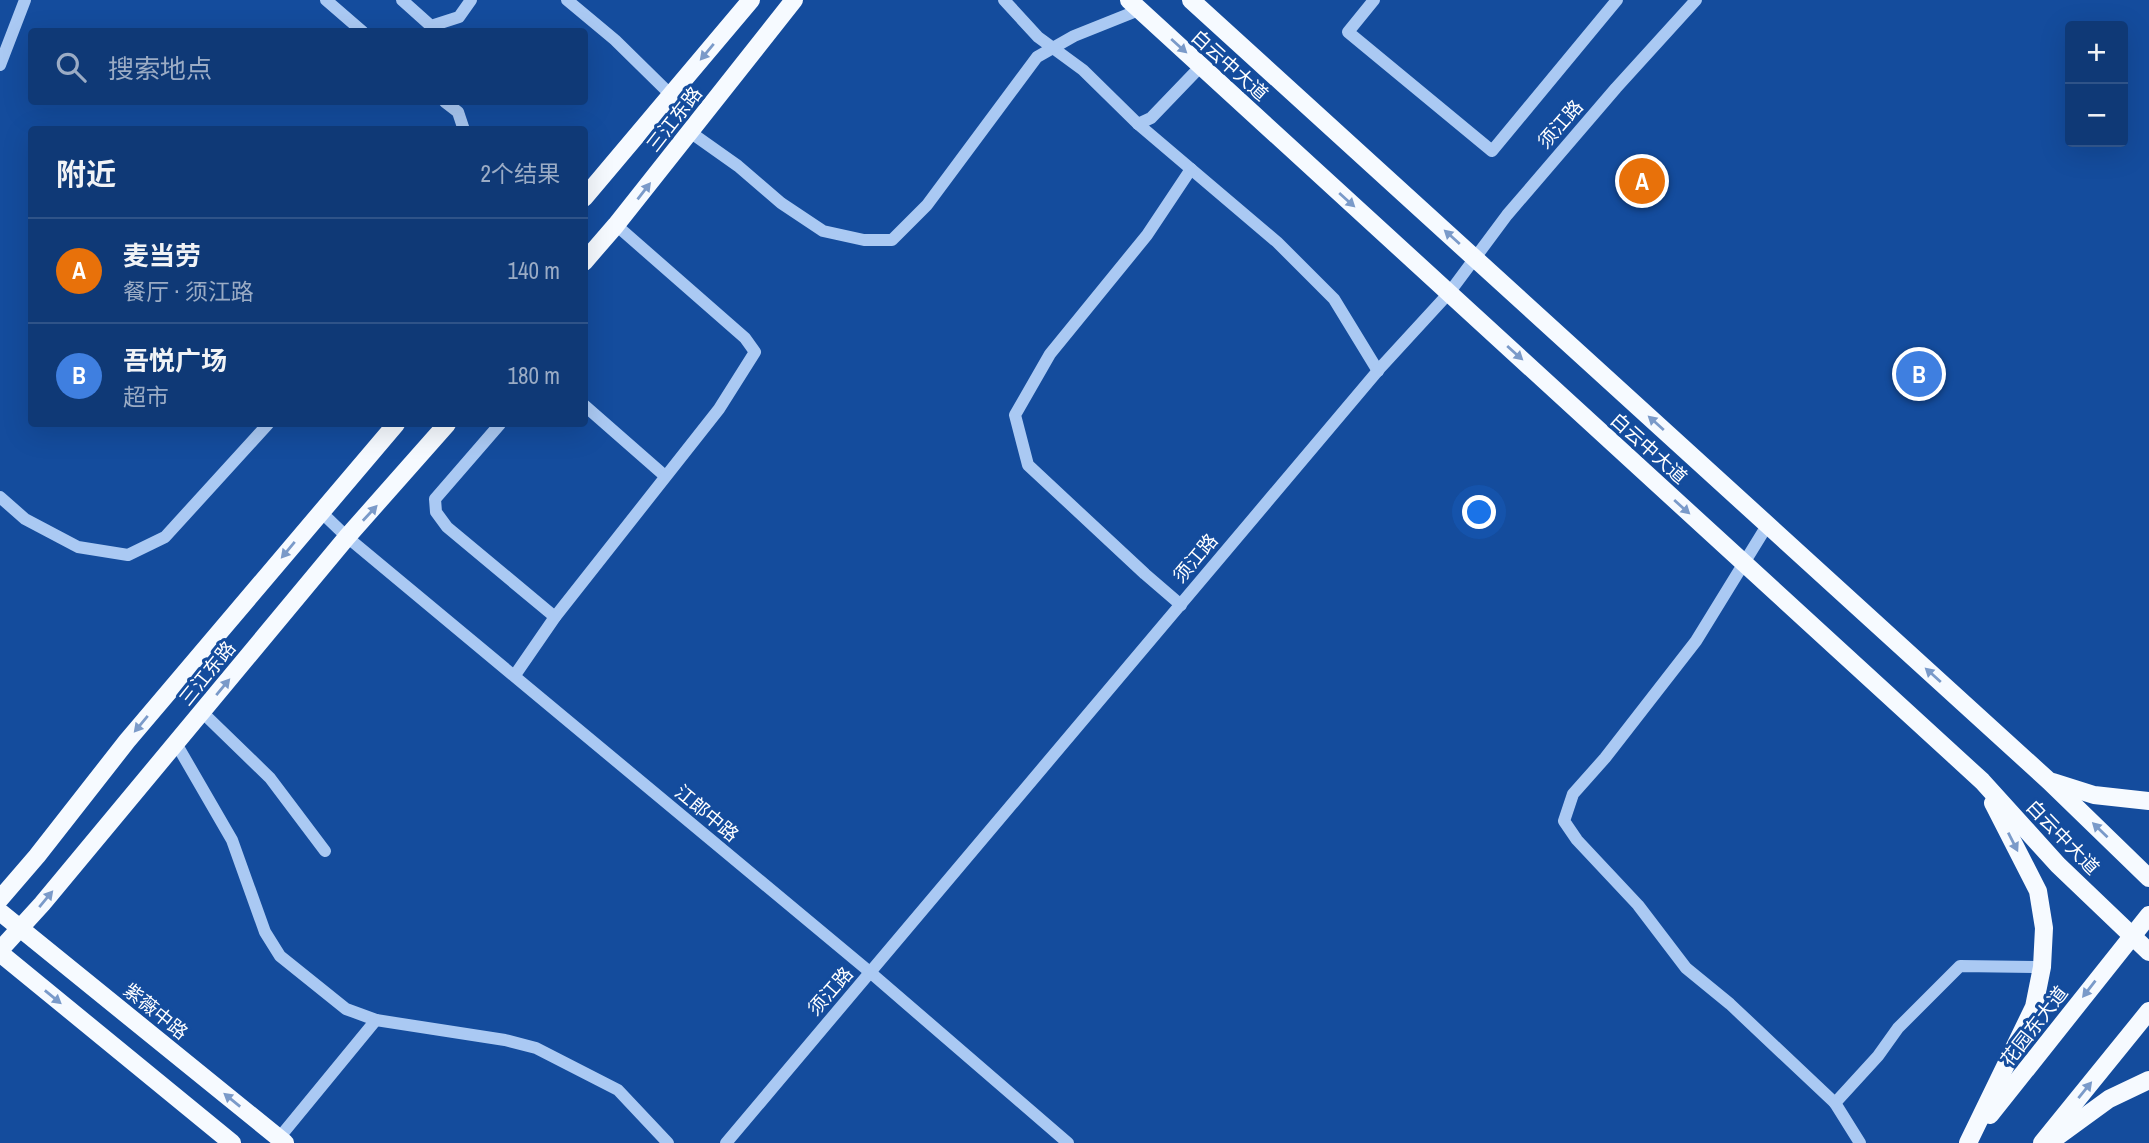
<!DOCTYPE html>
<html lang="zh">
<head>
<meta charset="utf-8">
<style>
  :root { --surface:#0f3976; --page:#18407b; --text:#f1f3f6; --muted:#9bacc5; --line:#2f5388; --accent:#ffd86c }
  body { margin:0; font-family:"Archivo Narrow","Noto Sans SC",sans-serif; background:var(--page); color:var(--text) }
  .controls { position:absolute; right:21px; top:21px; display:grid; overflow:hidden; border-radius:7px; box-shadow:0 7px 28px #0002 }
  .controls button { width:63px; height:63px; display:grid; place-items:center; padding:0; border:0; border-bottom:2px solid var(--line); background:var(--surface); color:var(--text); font:35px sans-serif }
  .you { position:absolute; left:1480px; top:513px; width:24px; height:24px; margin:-18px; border:5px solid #fff; border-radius:50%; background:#1a73e8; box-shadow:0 0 0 10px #1a73e833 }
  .badge { display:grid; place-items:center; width:46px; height:46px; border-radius:50%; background:var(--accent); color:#fff; font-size:23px; font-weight:700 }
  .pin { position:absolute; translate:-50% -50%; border:4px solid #fff; box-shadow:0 2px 7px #0006 }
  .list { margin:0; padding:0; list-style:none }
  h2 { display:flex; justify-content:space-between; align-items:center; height:91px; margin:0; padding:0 28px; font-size:30px }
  h2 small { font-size:23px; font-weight:400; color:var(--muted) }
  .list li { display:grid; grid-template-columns:46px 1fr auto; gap:21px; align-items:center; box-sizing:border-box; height:105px; padding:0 28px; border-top:2px solid var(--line) }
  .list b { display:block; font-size:26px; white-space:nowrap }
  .list p { margin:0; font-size:23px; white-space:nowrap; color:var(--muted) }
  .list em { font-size:23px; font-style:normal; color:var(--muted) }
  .icon { flex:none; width:38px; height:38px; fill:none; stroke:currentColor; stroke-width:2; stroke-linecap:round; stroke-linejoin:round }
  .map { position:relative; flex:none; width:2149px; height:1143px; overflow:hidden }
  .search { position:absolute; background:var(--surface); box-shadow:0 7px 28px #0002; left:28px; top:28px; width:560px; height:77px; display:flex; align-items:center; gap:18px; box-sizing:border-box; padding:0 24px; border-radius:7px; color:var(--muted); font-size:26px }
  .panel { position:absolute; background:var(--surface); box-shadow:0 7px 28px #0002; left:28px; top:126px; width:560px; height:301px; border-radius:7px }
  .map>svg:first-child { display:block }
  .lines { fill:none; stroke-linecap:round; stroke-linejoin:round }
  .minor { stroke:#aac9f3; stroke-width:12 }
  .major { stroke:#f6faff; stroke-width:18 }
  .oneway { fill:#7a9ac9 }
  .labels { text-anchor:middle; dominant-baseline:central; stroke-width:6; stroke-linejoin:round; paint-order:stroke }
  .street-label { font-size:19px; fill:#fff; stroke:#144c9d }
</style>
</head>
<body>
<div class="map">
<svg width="2149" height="1143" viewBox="0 0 2149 1143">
  <rect width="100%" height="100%" fill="#144c9d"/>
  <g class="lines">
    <!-- minor -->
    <g class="minor">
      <polyline points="326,0 363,32"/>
      <polyline points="402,0 431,26 459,17 471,0"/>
      <polyline points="567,0 615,40 671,95"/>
      <polyline points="1004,0 1038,37 1083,70 1138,124 1277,242 1334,299 1378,371"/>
      <polyline points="1374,0 1348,32 1492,151 1617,0"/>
      <polyline points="0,65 25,0"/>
      <polyline points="445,102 458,112 464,130"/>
      <polyline points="1138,124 1151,118 1201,66"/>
      <polyline points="690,132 738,166 781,203 823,231 864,240 892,240 927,205 1037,57 1074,36 1139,10"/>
      <polyline points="584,405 665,476"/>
      <polyline points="500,424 435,499 436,512 447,527 555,617"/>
      <polyline points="0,497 25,519 78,547 128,555 165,537 268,424"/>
      <polyline points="321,512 347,537 871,973 1068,1143"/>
      <polyline points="1768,524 1696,641 1605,758 1573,794 1564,821 1577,840 1638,905 1686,968 1730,1004 1835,1103 1860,1143"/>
      <polyline points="1181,605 1145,574 1028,465 1015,415 1050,354 1147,235 1191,169"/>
      <polyline points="515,675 555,617 719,409 755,352 745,338 616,225"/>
      <polyline points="202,712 270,778 325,851"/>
      <polyline points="177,745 232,840 265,932 280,956 346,1009 376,1020 505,1040 536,1048 618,1090 668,1143"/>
      <polyline points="1835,1103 1878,1056 1898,1028 1960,966 2042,967"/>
      <polyline points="279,1138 376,1020"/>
      <polyline points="726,1143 1381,367 1449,293 1507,215 1616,88 1696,0"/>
    </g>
    <!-- major -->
    <g class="major">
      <polyline points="1129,0 1982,781 2058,865 2149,952"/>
      <polyline points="1191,0 2049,781 2149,878"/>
      <polyline points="584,198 751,0"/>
      <polyline points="584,262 616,225 794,0"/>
      <polyline points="2053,782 2094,795 2149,801"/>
      <polyline points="0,899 37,856 127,741 396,424"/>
      <polyline points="0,912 285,1143"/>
      <polyline points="0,950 42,904 347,537 447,424"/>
      <polyline points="0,953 232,1143"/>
      <polyline points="1990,1115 2149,915"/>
      <polyline points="2054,1139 2109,1099 2149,1080"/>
      <polyline points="1968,1143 2034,1007 2042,967 2044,928 2038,891 1993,803"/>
      <polyline points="2042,1143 2149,1011"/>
    </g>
  </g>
  <!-- one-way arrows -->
  <defs><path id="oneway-solid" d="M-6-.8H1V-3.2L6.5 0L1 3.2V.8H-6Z" transform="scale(1.75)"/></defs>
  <g class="oneway">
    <use href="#oneway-solid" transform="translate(1179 46) rotate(42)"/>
    <use href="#oneway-solid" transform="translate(707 52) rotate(130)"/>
    <use href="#oneway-solid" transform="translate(644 191) rotate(-52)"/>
    <use href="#oneway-solid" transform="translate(1347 200) rotate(42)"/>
    <use href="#oneway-solid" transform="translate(1452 237) rotate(-138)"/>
    <use href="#oneway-solid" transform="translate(1515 353) rotate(42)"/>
    <use href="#oneway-solid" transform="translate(1656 423) rotate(-138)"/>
    <use href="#oneway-solid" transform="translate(1682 507) rotate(42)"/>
    <use href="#oneway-solid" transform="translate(370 513) rotate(-47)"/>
    <use href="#oneway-solid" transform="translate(288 550) rotate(130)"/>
    <use href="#oneway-solid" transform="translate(1933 675) rotate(-138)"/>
    <use href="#oneway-solid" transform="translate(223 687) rotate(-50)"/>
    <use href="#oneway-solid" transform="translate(141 724) rotate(130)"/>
    <use href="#oneway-solid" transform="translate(2100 830) rotate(-136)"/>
    <use href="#oneway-solid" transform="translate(2013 842) rotate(63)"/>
    <use href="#oneway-solid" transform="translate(46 899) rotate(-50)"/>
    <use href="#oneway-solid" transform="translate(2089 989) rotate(128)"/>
    <use href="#oneway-solid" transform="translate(53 997) rotate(39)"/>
    <use href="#oneway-solid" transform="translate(2085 1090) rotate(-51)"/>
    <use href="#oneway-solid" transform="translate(232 1100) rotate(-141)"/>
  </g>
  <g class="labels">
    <!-- street labels -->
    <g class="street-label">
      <text transform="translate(1230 65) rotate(42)">白云中大道</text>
      <text transform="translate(674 119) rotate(-52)">三江东路</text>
      <text transform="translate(1560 124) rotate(-49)">须江路</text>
      <text transform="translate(1649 448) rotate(42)">白云中大道</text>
      <text transform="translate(1195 558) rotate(-50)">须江路</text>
      <text transform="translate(207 673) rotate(-51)">三江东路</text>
      <text transform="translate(707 813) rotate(40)">江郎中路</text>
      <text transform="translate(2063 837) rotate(46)">白云中大道</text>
      <text transform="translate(830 991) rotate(-49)">须江路</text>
      <text transform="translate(156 1011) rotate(39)">紫薇中路</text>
      <text transform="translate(2034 1026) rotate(-52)">花园东大道</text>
    </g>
  </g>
</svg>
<div class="controls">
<button>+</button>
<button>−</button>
</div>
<div class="you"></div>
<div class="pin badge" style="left:1642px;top:181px;background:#e8710a">A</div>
<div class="pin badge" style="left:1919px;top:374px;background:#3f7fe0">B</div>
<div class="search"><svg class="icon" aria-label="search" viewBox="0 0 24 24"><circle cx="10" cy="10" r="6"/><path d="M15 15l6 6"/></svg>搜索地点</div>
<section class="panel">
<h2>附近<small>2个结果</small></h2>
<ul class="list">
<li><span class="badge" style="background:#e8710a">A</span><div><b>麦当劳</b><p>餐厅 · 须江路</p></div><em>140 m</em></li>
<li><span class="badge" style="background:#3f7fe0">B</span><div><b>吾悦广场</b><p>超市</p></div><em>180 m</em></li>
</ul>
</section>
</div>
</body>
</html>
